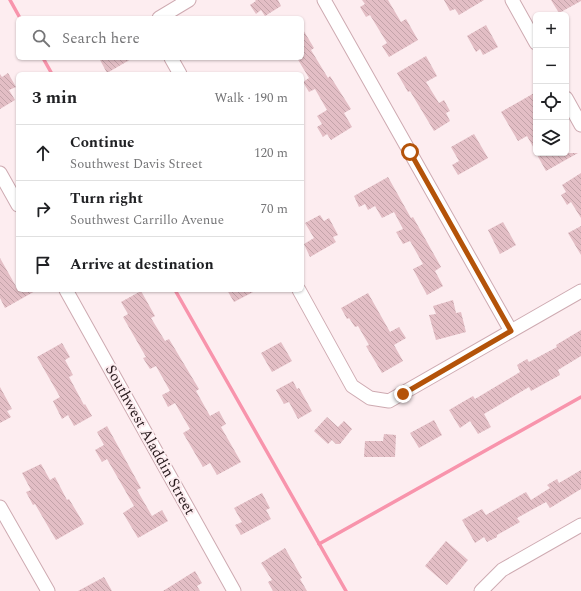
<!DOCTYPE html>
<html lang="en">
<head>
<meta charset="utf-8">
<style>
  :root { --surface:#fff; --page:#f6f6f6; --text:#202124; --muted:#757577; --line:#e0e0e0 }
  body { margin:0; font-family:Spectral,serif; background:var(--page); color:var(--text) }
  .controls { position:absolute; right:12px; top:12px; display:grid; overflow:hidden; border-radius:6px; box-shadow:0 1px 3px #0004 }
  .controls button { width:36px; height:36px; display:grid; place-items:center; padding:0; border:0; border-bottom:1px solid var(--line); background:var(--surface); color:var(--text); font:20px sans-serif }
  .stop { position:absolute; width:12px; height:12px; margin:-9px; border:3px solid #b45309; border-radius:50%; background:#fff }
  .stop.end { background:#b45309; border-color:#fff; box-shadow:0 1px 4px #0008 }
  .list { margin:0; padding:0; list-style:none }
  h2 { display:flex; justify-content:space-between; align-items:center; height:52px; margin:0; padding:0 16px; font-size:17px }
  h2 small { font-size:13px; font-weight:400; color:var(--muted) }
  .list li { display:grid; grid-template-columns:26px 1fr auto; gap:12px; align-items:center; box-sizing:border-box; height:56px; padding:0 16px; border-top:1px solid var(--line) }
  .list b { display:block; font-size:15px; white-space:nowrap }
  .list p { margin:0; font-size:13px; white-space:nowrap; color:var(--muted) }
  .list em { font-size:13px; font-style:normal; color:var(--muted) }
  .icon { flex:none; width:22px; height:22px; fill:none; stroke:currentColor; stroke-width:2; stroke-linecap:round; stroke-linejoin:round }
  .map { position:relative; flex:none; width:581px; height:591px; overflow:hidden }
  .search { position:absolute; background:var(--surface); box-shadow:0 1px 3px #0004; left:16px; top:16px; width:288px; height:44px; display:flex; align-items:center; gap:10px; box-sizing:border-box; padding:0 14px; border-radius:6px; color:var(--muted); font-size:15px }
  .panel { position:absolute; background:var(--surface); box-shadow:0 1px 3px #0004; left:16px; top:72px; width:288px; height:220px; border-radius:6px }
  .map>svg:first-child { display:block }
  .lines { fill:none; stroke-linecap:round; stroke-linejoin:round }
  .stream { stroke:#f894ac; stroke-width:3.5 }
  .building { fill:url(#building-back-hatch) }
  .minor-casing { stroke:#ceaab1; stroke-width:15 }
  .minor { stroke:#fff; stroke-width:13 }
  .route { stroke:#b45309; stroke-width:5 }
  .labels { text-anchor:middle; dominant-baseline:central; stroke-width:4; stroke-linejoin:round; paint-order:stroke }
  .street-label { font-size:15px; fill:#281a1d; stroke:#fdedf0 }
</style>
</head>
<body>
<div class="map">
<svg width="581" height="591" viewBox="0 0 581 591">
  <defs>
    <pattern id="building-back-hatch" width="6" height="6" patternUnits="userSpaceOnUse"><rect width="6" height="6" fill="#e3bec5"/><path d="M-1 5l2 2M0 0l6 6M5-1l2 2" fill="none" stroke="#c3a3a9"/></pattern>
  </defs>
  <rect width="100%" height="100%" fill="#fdedf0"/>
  <g class="lines">
    <!-- stream -->
    <g class="stream">
      <polyline points="10,0 20,18"/>
      <polyline points="43,58 52,74"/>
      <polyline points="175,290 346,591"/>
      <polyline points="319,544 581,397"/>
    </g>
  </g>
  <!-- building -->
  <g class="building">
    <polygon points="255,0 278,0 281,6 265,16 261,10 256,14 250,5 256,1"/>
    <polygon points="362,0 388,0 401,22 406,19 418,40 389,57 382,46 387,43 370,15 366,17 360,7 365,4"/>
    <polygon points="444,0 484,0 459,15 455,9 450,11"/>
    <polygon points="551,0 581,0 581,1 559,13"/>
    <polygon points="486,25 498,47 483,55 480,49 476,52 467,36"/>
    <polygon points="302,28 314,48 311,50 328,78 330,76 351,109 344,113 352,127 331,140 327,134 323,137 317,127 322,124 317,116 327,110 315,89 309,92 303,82 309,78 297,58 302,58"/>
    <polygon points="426,56 437,76 426,82 439,103 444,100 450,111 446,113 450,121 434,131 410,91 408,92 397,73"/>
    <polygon points="99,58 133,58 107,73"/>
    <polygon points="8,73 16,87 9,90 15,100 0,109 0,74 2,77"/>
    <polygon points="536,92 536,152 527,136 518,141 501,112"/>
    <polygon points="474,134 488,158 458,175 452,165 459,161 451,147"/>
    <polygon points="536,153 578,153 546,171"/>
    <polygon points="581,173 581,218 571,202 567,205 561,195 566,192 562,185"/>
    <polygon points="388,177 411,218 413,217 441,267 435,271 443,286 427,295 413,269 423,264 410,241 403,244 396,232 403,229 394,212 382,218 375,206 368,210 365,204 359,207 354,196"/>
    <polygon points="320,215 324,221 329,218 338,235 333,237 336,242 310,257 304,244 314,238 305,223"/>
    <polygon points="503,222 516,245 500,254 488,230"/>
    <polygon points="581,226 581,255 568,233"/>
    <polygon points="0,258 18,290 37,290 5,308 0,298"/>
    <polygon points="227,290 257,290 234,302"/>
    <polygon points="141,291 155,316 151,318 165,341 169,339 199,389 196,391 210,416 219,411 226,424 221,427 241,462 217,475 210,463 203,467 183,433 190,429 175,403 168,407 162,395 170,391 156,366 150,369 143,358 146,357 123,317 128,314 121,302"/>
    <polygon points="368,293 390,332 399,327 406,338 394,345 403,361 382,373 366,346 369,345 358,326 355,327 349,318 347,319 341,308"/>
    <polygon points="453,300 456,313 461,312 466,332 436,340 429,315 436,314 433,306"/>
    <polygon points="581,330 581,356 558,370 560,375 531,391 529,387 484,414 491,427 478,434 470,421 460,428 449,410 473,396 475,399 520,372 517,365 527,359 529,362 557,347 556,345"/>
    <polygon points="281,342 292,361 272,372 261,353"/>
    <polygon points="62,343 70,357 65,360 73,375 69,377 84,405 85,404 92,416 74,426 68,415 62,419 53,401 60,397 37,357"/>
    <polygon points="293,381 297,389 299,388 312,411 298,419 289,402 284,404 276,390"/>
    <polygon points="0,387 12,409 7,411 11,417 0,423"/>
    <polygon points="327,417 338,427 344,421 352,429 340,444 336,444 332,440 328,444 314,431"/>
    <polygon points="434,420 442,435 419,448 410,433"/>
    <polygon points="107,426 141,488 137,490 152,516 162,510 168,521 138,538 123,513 134,506 107,459 102,462 95,450 104,445 97,432"/>
    <polygon points="384,434 396,435 395,457 364,457 365,441 383,441"/>
    <polygon points="41,464 50,480 55,477 67,500 69,499 84,524 56,540 35,504 33,505 26,492 31,490 22,473"/>
    <polygon points="581,470 581,489 550,508 546,502 517,518 520,522 497,535 497,537 487,542 484,537 475,543 462,520 482,509 486,515 526,492 531,500 550,488 547,485 557,479 559,483"/>
    <polygon points="262,493 270,508 266,510 271,519 241,535 235,525 242,522 234,508"/>
    <polygon points="446,541 468,560 447,585 425,566"/>
    <polygon points="285,548 302,578 300,579 307,591 273,591 268,582 272,580 261,563"/>
    <polygon points="195,571 202,583 197,586 200,591 163,591"/>
    <polygon points="104,577 112,591 78,591"/>
  </g>
  <g class="lines">
    <defs>
      <g id="minor">
        <polyline points="324,0 511,331"/>
        <polyline points="512,0 536,43"/>
        <polyline points="159,18 189,0"/>
        <polyline points="171,58 180,74"/>
        <polyline points="566,98 581,125"/>
        <polyline points="0,173 18,205"/>
        <polyline points="66,290 234,591"/>
        <polyline points="299,290 352,386 370,398 389,401 581,291"/>
        <polyline points="0,507 48,591"/>
        <polyline points="481,591 502,570 581,525"/>
      </g>
    </defs>
    <!-- minor casing -->
    <use href="#minor" class="minor-casing"/>
    <!-- minor -->
    <use href="#minor" class="minor"/>
  </g>
  <g class="lines">
    <!-- route -->
    <polyline class="route" points="403,394 511,331 410,152"/>
  </g>
  <g class="labels">
    <!-- street labels -->
    <g class="street-label">
      <text transform="translate(150 440) rotate(61)">Southwest Aladdin Street</text>
    </g>
  </g>
</svg>
<div class="controls">
<button>+</button>
<button>−</button>
<button><svg class="icon" aria-label="locate" viewBox="0 0 24 24"><circle cx="12" cy="12" r="6"/><path d="M12 2v4M12 18v4M2 12h4M18 12h4"/></svg></button>
<button><svg class="icon" aria-label="layers" viewBox="0 0 24 24"><path d="M12 4l9 5-9 5-9-5zM3 14l9 5 9-5"/></svg></button>
</div>
<div class="stop" style="left:410px;top:152px"></div>
<div class="stop end" style="left:403px;top:394px"></div>
<div class="search"><svg class="icon" aria-label="search" viewBox="0 0 24 24"><circle cx="10" cy="10" r="6"/><path d="M15 15l6 6"/></svg>Search here</div>
<section class="panel">
<h2>3 min<small>Walk · 190 m</small></h2>
<ul class="list">
<li><svg class="icon" aria-label="ahead" viewBox="0 0 24 24"><path d="M12 20V5M6 11l6-6 6 6"/></svg><div><b>Continue</b><p>Southwest Davis Street</p></div><em>120 m</em></li>
<li><svg class="icon" aria-label="right" viewBox="0 0 24 24"><path d="M7 20v-9h11M14 6l5 5-5 5"/></svg><div><b>Turn right</b><p>Southwest Carrillo Avenue</p></div><em>70 m</em></li>
<li><svg class="icon" aria-label="arrive" viewBox="0 0 24 24"><path d="M6 21V4h12l-3 4 3 4H6"/></svg><div><b>Arrive at destination</b></div></li>
</ul>
</section>
</div>
</body>
</html>
